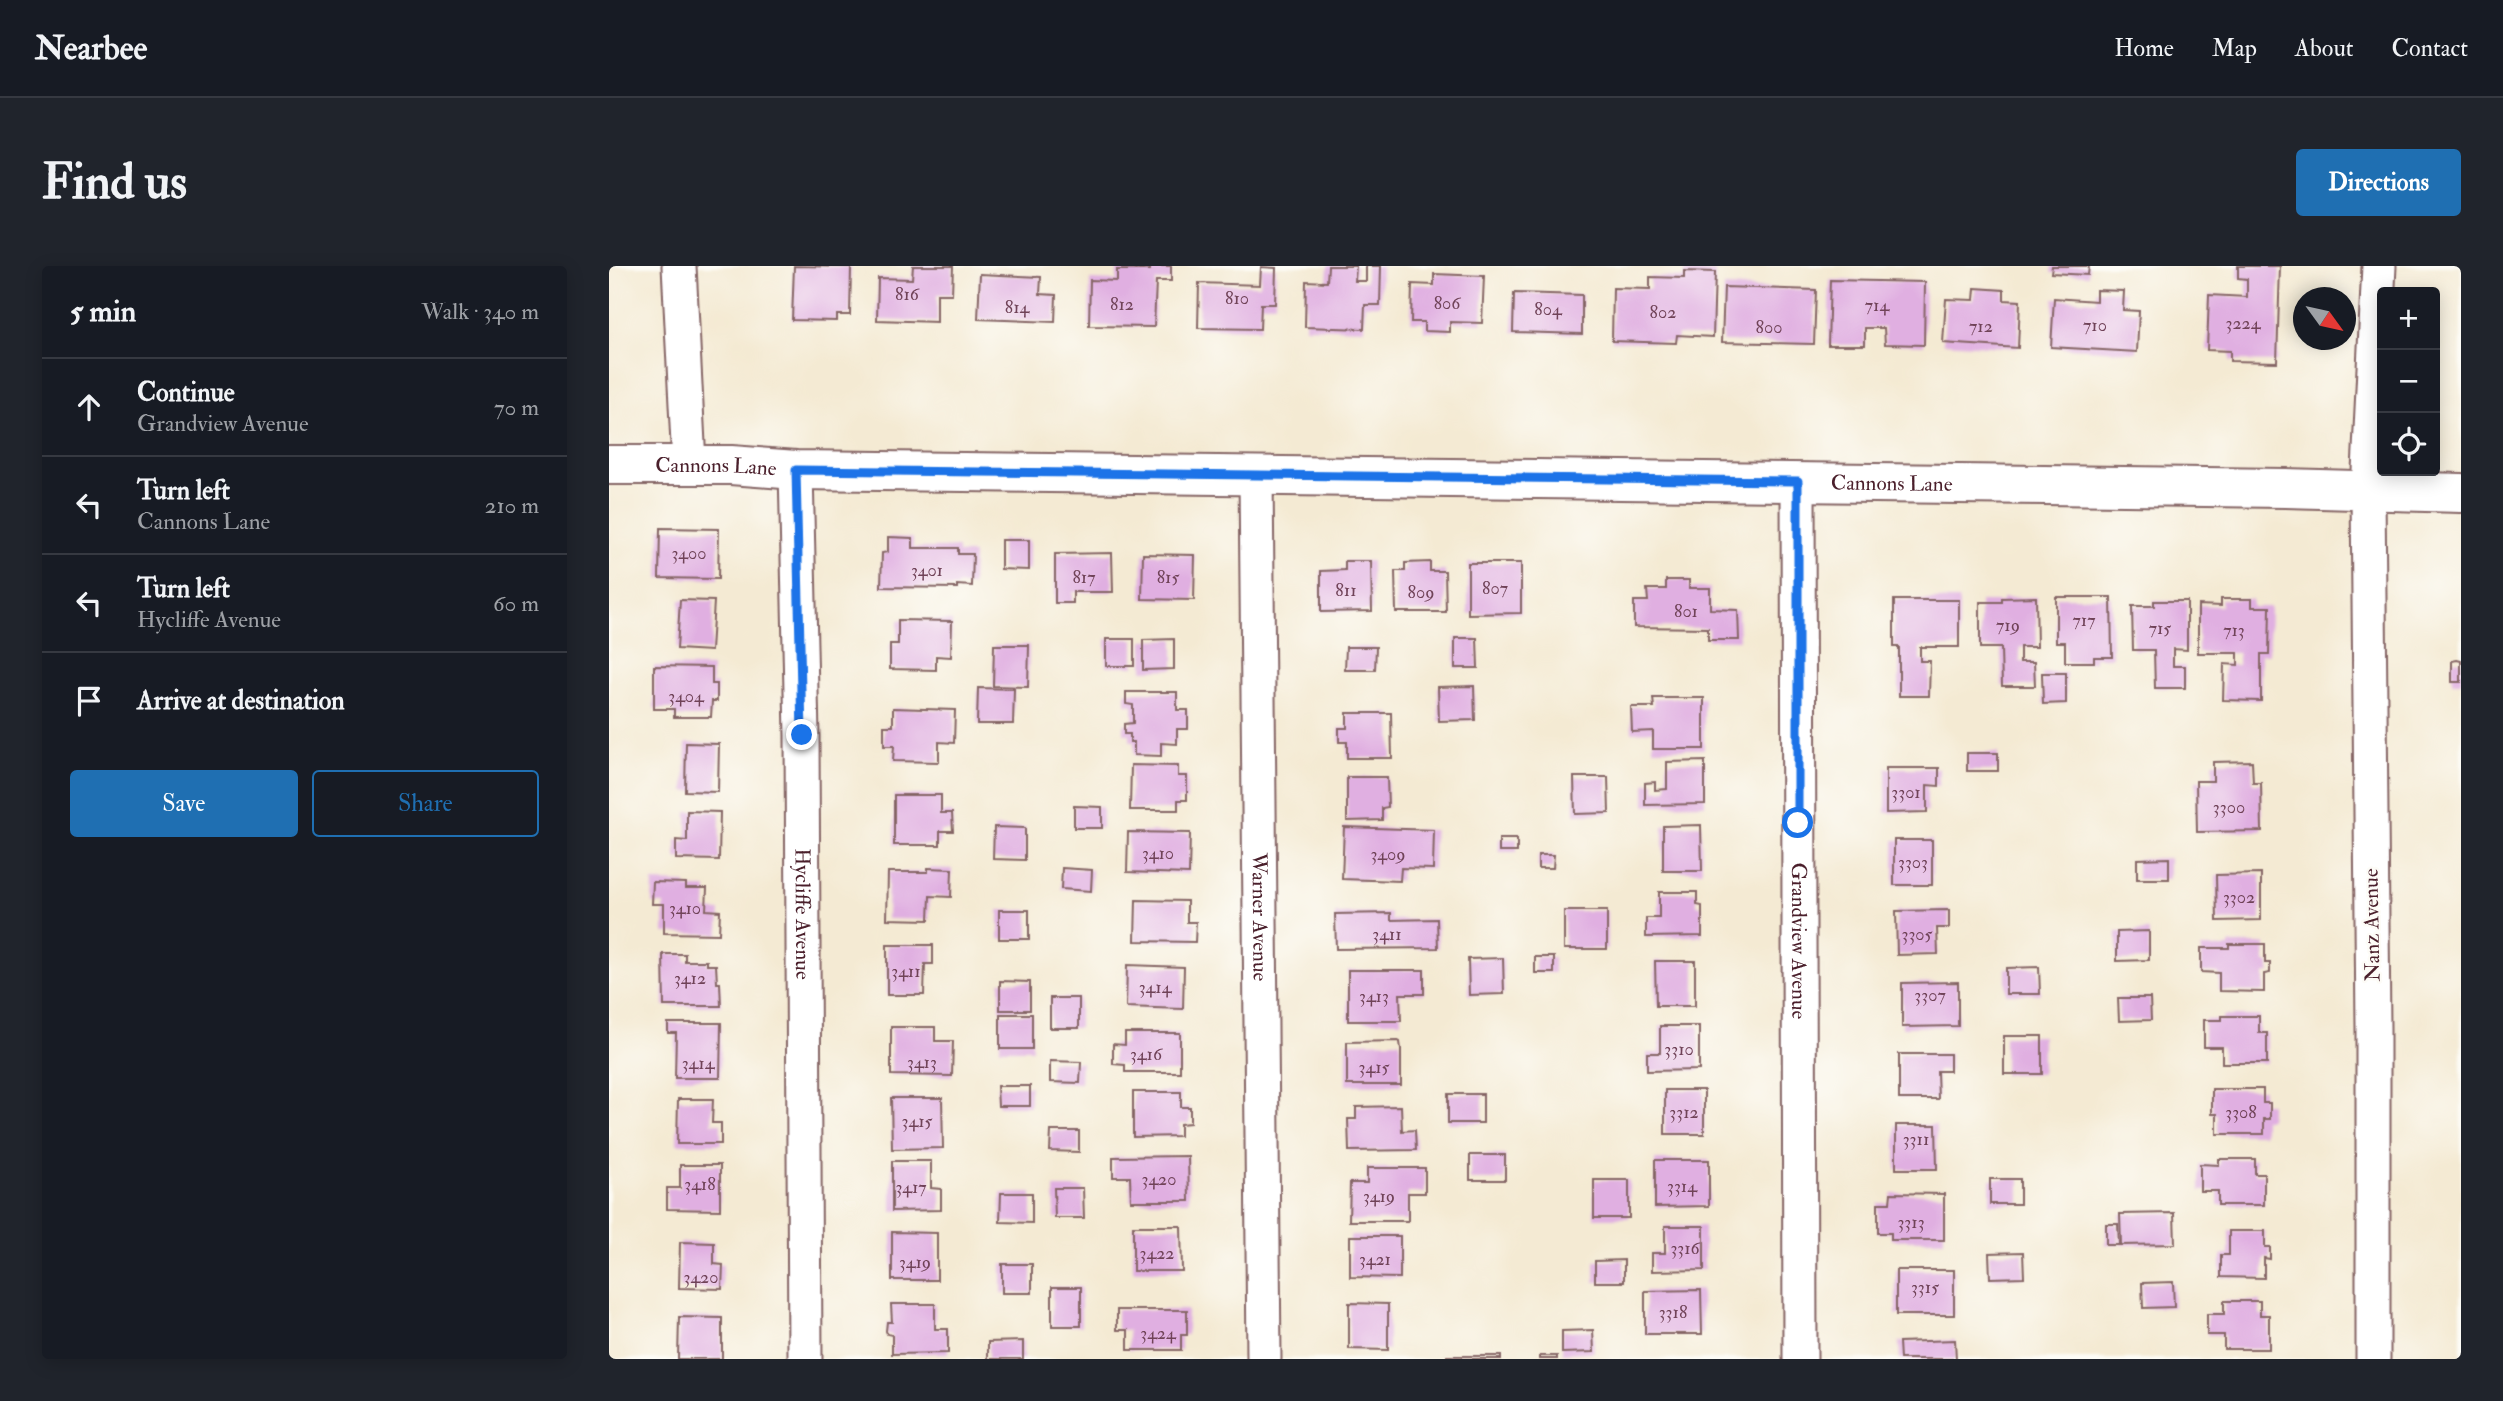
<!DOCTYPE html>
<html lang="en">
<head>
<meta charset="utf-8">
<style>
  :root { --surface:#171b24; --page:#20242c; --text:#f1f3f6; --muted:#9ea1a6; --line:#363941; --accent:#1f6fb2 }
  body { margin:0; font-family:"IM FELL Double Pica",serif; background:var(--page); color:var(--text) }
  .controls { position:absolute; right:21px; top:21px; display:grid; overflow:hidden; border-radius:7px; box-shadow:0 4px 18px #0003 }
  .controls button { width:63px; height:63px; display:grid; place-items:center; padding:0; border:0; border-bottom:2px solid var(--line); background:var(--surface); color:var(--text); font:35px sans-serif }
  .compass { position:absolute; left:1684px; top:21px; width:63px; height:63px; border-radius:50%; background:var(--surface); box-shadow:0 4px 18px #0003; rotate:123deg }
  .stop { position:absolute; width:21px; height:21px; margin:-16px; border:5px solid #1a73e8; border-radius:50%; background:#fff }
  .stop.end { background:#1a73e8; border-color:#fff; box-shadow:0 2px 7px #0008 }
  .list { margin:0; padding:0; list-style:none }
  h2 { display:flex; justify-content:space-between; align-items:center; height:91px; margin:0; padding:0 28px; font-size:30px }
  h2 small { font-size:23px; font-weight:400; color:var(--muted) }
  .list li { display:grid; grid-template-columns:46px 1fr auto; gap:21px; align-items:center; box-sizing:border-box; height:98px; padding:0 28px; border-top:2px solid var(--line) }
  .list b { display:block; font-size:26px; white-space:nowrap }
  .list p { margin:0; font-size:23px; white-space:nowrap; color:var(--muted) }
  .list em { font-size:23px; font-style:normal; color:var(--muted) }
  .actions { display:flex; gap:14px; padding:21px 28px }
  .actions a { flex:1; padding:16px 0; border:2px solid var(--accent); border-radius:7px; text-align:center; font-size:24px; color:var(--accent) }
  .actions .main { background:var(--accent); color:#fff }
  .icon { flex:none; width:38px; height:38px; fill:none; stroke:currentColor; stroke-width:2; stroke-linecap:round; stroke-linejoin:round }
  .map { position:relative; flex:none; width:1852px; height:1093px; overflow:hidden; border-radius:7px }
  header { display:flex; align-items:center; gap:42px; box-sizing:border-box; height:98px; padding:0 35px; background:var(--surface); border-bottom:2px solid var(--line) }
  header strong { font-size:33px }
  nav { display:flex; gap:38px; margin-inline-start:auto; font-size:24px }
  .intro { display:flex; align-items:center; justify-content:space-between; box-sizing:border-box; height:168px; padding:0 42px }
  h1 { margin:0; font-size:49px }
  .button { padding:18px 32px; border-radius:7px; background:var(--accent); color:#fff; font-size:24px; font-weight:700 }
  main { display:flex; gap:42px; padding:0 42px }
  aside { flex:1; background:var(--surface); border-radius:7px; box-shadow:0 4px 18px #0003 }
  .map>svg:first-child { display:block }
  .building { fill:#e0afe1 }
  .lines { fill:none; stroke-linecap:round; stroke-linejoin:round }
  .street-casing { stroke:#866666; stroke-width:37 }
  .secondary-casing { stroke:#866666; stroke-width:42 }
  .street { stroke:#fff; stroke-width:33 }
  .secondary { stroke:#fff; stroke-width:38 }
  .route { stroke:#1a73e8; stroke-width:9 }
  .labels { text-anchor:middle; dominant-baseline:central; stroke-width:5; stroke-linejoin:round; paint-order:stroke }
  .number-label { font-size:18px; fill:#704358 }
  .street-label { font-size:21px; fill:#4a1f2b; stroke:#fdfcf7 }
</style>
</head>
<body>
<header>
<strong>Nearbee</strong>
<nav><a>Home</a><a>Map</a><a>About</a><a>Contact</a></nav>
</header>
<div class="intro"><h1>Find us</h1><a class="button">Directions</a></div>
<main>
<aside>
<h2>5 min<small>Walk · 340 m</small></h2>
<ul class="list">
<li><svg class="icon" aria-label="ahead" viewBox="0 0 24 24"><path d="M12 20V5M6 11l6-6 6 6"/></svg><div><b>Continue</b><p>Grandview Avenue</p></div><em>70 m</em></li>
<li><svg class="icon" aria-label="left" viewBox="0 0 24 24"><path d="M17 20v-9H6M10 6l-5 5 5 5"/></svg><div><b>Turn left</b><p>Cannons Lane</p></div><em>210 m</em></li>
<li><svg class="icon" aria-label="left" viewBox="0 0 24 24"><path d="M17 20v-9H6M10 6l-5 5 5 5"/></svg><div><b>Turn left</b><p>Hycliffe Avenue</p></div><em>60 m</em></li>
<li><svg class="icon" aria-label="arrive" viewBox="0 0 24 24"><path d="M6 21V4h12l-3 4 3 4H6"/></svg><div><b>Arrive at destination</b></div></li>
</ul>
<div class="actions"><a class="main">Save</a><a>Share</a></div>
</aside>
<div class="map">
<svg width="1852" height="1093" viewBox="0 0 1852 1093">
  <rect width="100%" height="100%" fill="#fdfcf7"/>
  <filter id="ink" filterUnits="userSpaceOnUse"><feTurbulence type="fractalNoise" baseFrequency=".0143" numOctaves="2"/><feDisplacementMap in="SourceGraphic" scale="14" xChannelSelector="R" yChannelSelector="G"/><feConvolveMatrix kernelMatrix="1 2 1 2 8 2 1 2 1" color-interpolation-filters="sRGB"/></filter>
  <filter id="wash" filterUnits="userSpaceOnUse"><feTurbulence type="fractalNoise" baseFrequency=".00686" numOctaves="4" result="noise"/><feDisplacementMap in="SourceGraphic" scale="28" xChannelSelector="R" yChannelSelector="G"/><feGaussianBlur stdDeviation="1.57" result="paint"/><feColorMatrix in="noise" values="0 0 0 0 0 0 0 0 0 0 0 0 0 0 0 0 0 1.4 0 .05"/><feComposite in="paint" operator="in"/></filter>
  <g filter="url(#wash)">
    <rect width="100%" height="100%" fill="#f4ead3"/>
    <g id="blocks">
      <!-- building -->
      <g class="building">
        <polygon points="185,0 242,1 241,49 228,49 228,55 183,54"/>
        <polygon points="304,0 344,0 343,28 328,28 328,56 268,54 269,12 303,13"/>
        <polygon points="541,0 562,0 562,15 547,15 545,61 480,60 481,14 508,15 508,4 541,4"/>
        <polygon points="719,0 747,0 746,15 757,15 757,0 772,0 771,39 756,39 755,63 696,61 697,15 718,16"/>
        <polygon points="1443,0 1480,0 1479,9 1442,7"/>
        <polygon points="1629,0 1671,0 1668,96 1621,95 1621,85 1598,84 1600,29 1638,31 1638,13 1629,12"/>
        <polygon points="652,1 667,2 666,38 652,38 651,63 589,62 590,17 651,19"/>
        <polygon points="1075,5 1106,6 1104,71 1068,69 1067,77 1003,75 1004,22 1041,23 1041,11 1075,12"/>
        <polygon points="371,8 432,11 431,28 447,29 446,56 369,53"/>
        <polygon points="825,8 875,10 873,57 841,56 841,66 815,65 815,56 802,56 803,18 825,19"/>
        <polygon points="1221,14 1316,16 1315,79 1276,78 1275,62 1256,62 1256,79 1219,79"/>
        <polygon points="1115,21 1207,24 1205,78 1113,76"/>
        <polygon points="1366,22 1395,24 1395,34 1411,35 1409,82 1334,77 1337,33 1365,34"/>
        <polygon points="1487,24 1515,25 1514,44 1530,45 1528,86 1442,81 1445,32 1487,35"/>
        <polygon points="905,27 973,29 973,68 904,66"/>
        <polygon points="51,262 110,263 109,313 50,312"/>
        <polygon points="279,271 304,272 304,282 349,282 349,288 364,288 363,320 348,319 348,322 272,321 273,287 279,286"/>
        <polygon points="392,274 420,274 420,304 392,303"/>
        <polygon points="503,287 504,326 464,326 464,337 446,337 446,288"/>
        <polygon points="534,288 586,289 585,334 533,333"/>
        <polygon points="736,295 762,295 763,345 712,346 712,305 736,304"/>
        <polygon points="821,296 821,305 836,305 837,346 787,346 786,305 796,305 796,297"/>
        <polygon points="859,297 912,297 912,347 859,348"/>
        <polygon points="1057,314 1080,314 1080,322 1101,322 1101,343 1129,344 1130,374 1099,374 1099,362 1025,361 1025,335 1039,335 1038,323 1057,323"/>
        <polygon points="1427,331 1428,381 1411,381 1411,396 1425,396 1426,420 1393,420 1392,382 1371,382 1371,336 1393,336 1393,332"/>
        <polygon points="1447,331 1502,331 1503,391 1485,391 1485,396 1456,396 1456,376 1447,376"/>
        <polygon points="1612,333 1643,333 1643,341 1661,341 1660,388 1652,388 1652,435 1614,434 1615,398 1629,399 1629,387 1589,387 1589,339 1612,340"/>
        <polygon points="71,334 105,335 102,385 68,383"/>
        <polygon points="1285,334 1350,334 1350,381 1311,381 1311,395 1321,395 1320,430 1290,430 1290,381 1285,381"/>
        <polygon points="1545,335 1578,335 1578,384 1564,383 1564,400 1576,400 1576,422 1546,422 1545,384 1524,384 1523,340 1545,340"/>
        <polygon points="289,354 343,355 342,391 327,390 327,404 281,403 281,378 289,378"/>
        <polygon points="846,372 868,372 869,402 846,402"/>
        <rect x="497" y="373" width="28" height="27"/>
        <polygon points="565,373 565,403 534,404 534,374"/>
        <polygon points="385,379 420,379 419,421 384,420"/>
        <polygon points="737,381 767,381 766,404 736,404"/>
        <polygon points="1848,394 1852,395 1852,416 1843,416 1843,395"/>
        <polygon points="45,400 103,401 103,418 108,418 108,435 103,435 102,451 65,451 65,443 45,443"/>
        <polygon points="1433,407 1457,407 1457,437 1434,438"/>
        <polygon points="865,420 866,454 830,455 829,421"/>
        <polygon points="369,422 405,423 404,458 368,458"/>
        <polygon points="517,426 568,426 568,444 579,444 579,463 568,463 568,478 552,477 552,490 525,489 525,476 521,476 521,468 515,468 515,458 524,457 524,439 517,438"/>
        <polygon points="1044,432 1095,432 1095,483 1044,483 1044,465 1023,466 1022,441 1045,441"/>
        <polygon points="284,442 346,444 345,477 330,476 330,496 284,495 285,480 275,480 275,460 284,460"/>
        <polygon points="738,447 782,447 783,492 738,492 738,476 730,476 730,462 738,462"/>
        <polygon points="77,477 110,478 109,526 76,525"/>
        <rect x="1358" y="487" width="31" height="18"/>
        <polygon points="1096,495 1096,538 1036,539 1036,517 1046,516 1046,524 1058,523 1058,496"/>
        <polygon points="1643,495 1644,517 1652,517 1653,565 1588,566 1587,515 1604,515 1604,496"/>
        <polygon points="522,499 569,500 569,510 578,510 578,534 569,534 569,544 521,544"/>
        <polygon points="1277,502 1330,502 1330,520 1318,519 1318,546 1277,547"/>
        <polygon points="738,511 778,511 779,541 773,542 773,554 738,555"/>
        <polygon points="965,511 999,511 1000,547 966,548"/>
        <polygon points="285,529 332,529 332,547 343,547 344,565 331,565 331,579 285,579"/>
        <polygon points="465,540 493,541 493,562 465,562"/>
        <polygon points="78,545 111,546 110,594 67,593 67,574 78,575"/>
        <polygon points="1092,559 1093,605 1054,605 1054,560"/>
        <polygon points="385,561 416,562 416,594 384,593"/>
        <polygon points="735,561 825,564 824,603 792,602 791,615 733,613"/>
        <polygon points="519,566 581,567 580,608 518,606"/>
        <rect x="890" y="573" width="18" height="13"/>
        <rect x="1285" y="574" width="38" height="45"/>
        <polygon points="929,589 945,589 944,602 929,602"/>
        <polygon points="1560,592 1560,613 1528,613 1528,593"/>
        <polygon points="319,602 343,603 342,631 321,630 320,654 278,653 279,606 319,606"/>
        <polygon points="453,602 483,604 482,625 452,623"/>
        <polygon points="1652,608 1652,654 1608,655 1607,609"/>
        <polygon points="44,616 77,617 77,622 98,622 97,644 111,645 110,668 55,667 55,638 43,638"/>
        <polygon points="1050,626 1088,626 1088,639 1093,640 1093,670 1037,671 1037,652 1050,652"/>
        <polygon points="527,634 578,635 578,656 587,656 586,676 526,675"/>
        <rect x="390" y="644" width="30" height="29"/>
        <polygon points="1340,644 1340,662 1328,662 1329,688 1288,689 1287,645"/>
        <rect x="955" y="645" width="43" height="38"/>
        <polygon points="782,647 782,654 828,653 829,682 727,683 726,648"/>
        <polygon points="1540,665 1540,694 1508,695 1508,666"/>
        <polygon points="1620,678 1656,678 1656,697 1661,697 1661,707 1655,708 1655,726 1610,725 1610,707 1592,706 1592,682 1620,682"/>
        <polygon points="278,679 324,679 324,698 316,698 315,729 278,729"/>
        <polygon points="54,688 76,688 76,695 98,695 98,699 107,699 108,717 111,717 112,740 55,740"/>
        <rect x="926" y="691" width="19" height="16"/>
        <polygon points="894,692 895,728 860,729 859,693"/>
        <polygon points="1046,695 1086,695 1086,740 1047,740"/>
        <polygon points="518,699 575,701 574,743 517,741"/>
        <polygon points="1430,701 1431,728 1397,728 1397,702"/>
        <polygon points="739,704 815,704 815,728 791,728 792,755 739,755"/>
        <polygon points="391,715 421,716 421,744 391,744"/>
        <polygon points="1349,716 1349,760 1293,761 1293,717"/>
        <rect x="441" y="732" width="29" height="30"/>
        <polygon points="1509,732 1541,732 1542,754 1510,755"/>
        <rect x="391" y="748" width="32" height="35"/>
        <polygon points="1613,750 1650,750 1650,767 1658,767 1658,797 1613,797 1613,781 1595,781 1595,754 1613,754"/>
        <polygon points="59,757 112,757 111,812 66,812 67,767 59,767"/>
        <polygon points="1051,760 1090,760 1090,804 1038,805 1038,787 1051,787"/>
        <polygon points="282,761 326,761 326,775 344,775 343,810 282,809"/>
        <polygon points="516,767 571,767 571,806 516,806 516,799 504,798 504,778 516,779"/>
        <rect x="1395" y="770" width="38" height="38"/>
        <polygon points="789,775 791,776 792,783 792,819 738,819 738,776"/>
        <polygon points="1290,788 1341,788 1341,805 1328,805 1329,833 1290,833"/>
        <polygon points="441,795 472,796 471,817 441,816"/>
        <polygon points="388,820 421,820 421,840 389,840"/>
        <polygon points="1603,823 1654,823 1654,837 1661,837 1661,853 1655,853 1655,868 1608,868 1608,848 1603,848"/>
        <rect x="1056" y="824" width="39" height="44"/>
        <polygon points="524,826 572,826 572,841 581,841 581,857 571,858 571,870 524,871"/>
        <rect x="839" y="828" width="35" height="29"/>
        <polygon points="282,832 333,832 334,882 283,883"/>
        <polygon points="69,833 104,833 103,857 112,857 112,878 68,878"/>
        <polygon points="792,840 793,865 806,864 807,884 740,885 739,853 747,853 747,841"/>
        <polygon points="1287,859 1327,859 1328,903 1287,903"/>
        <polygon points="442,865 470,865 470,886 441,885"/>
        <rect x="861" y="889" width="35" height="25"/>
        <polygon points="579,890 580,935 522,935 521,911 504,911 504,891"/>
        <polygon points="1610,893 1646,893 1646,908 1655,908 1655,939 1609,939 1609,925 1591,925 1591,898 1610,899"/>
        <polygon points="1046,894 1100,894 1100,940 1046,941"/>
        <polygon points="283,895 322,895 322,922 332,923 332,944 283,945"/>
        <polygon points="71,899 111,899 111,944 58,943 58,922 71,922"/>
        <polygon points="758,902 816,902 816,927 799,927 799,955 740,955 741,917 758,917"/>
        <rect x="1381" y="913" width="30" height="25"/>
        <rect x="985" y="914" width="35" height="38"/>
        <polygon points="445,922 474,922 475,952 446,952"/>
        <polygon points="392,927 423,927 423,957 391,956"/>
        <polygon points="1282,927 1335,928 1335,974 1282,974 1282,967 1269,967 1269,937 1281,937"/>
        <polygon points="1565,947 1566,978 1512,979 1511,948"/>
        <polygon points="1497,958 1509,958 1510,979 1497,979"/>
        <polygon points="524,960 572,960 573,1005 524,1005"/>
        <polygon points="1056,960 1095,960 1095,1004 1043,1005 1043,987 1056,987"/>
        <polygon points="1620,965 1656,965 1656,981 1661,981 1661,993 1655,992 1655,1012 1612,1011 1612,989 1620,989"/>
        <polygon points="283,966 328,967 328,1014 283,1014"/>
        <polygon points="741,970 791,970 791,1012 741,1011"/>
        <polygon points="71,976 105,977 105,998 114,999 113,1023 70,1022"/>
        <polygon points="1414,986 1415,1011 1381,1012 1380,987"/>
        <polygon points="1015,994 1015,1016 986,1016 986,995"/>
        <rect x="393" y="998" width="30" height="29"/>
        <rect x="1287" y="1004" width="58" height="45"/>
        <polygon points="1564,1016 1565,1041 1534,1042 1533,1017"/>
        <rect x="443" y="1021" width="29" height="39"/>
        <polygon points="1092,1024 1093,1068 1036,1068 1036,1025"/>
        <polygon points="1615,1035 1651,1035 1651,1049 1660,1049 1660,1083 1615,1083 1615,1069 1598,1069 1598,1048 1615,1048"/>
        <polygon points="740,1037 779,1038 779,1084 740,1083"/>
        <polygon points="282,1038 326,1038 326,1063 339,1063 339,1087 283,1088 283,1069 278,1068 277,1065 278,1056 283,1056"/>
        <polygon points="508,1044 578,1044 578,1069 572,1069 572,1084 519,1084 519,1064 508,1064"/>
        <polygon points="70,1051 113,1052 113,1093 69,1093"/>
        <polygon points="984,1064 985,1086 953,1087 953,1065"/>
        <polygon points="1346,1074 1347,1093 1291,1093 1290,1076"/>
        <polygon points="414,1075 414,1093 379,1093 379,1076"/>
        <rect x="838" y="1090" width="54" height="3"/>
        <rect x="931" y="1090" width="17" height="3"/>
      </g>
    </g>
  </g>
  <g filter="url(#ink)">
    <use href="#blocks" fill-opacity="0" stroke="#866666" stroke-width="2"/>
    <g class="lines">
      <defs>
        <g id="street">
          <polyline points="70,0 80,198"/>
          <path id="s1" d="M187,204l6,265 3,624"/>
          <path id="s2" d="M647,208l8,885"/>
          <path id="s3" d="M1189,215l2,878"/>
          <polyline points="1764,1093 1764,762 1759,225 1770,0"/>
        </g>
        <g id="secondary">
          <path id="s4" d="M0,199h122l65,5 1489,18 176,5"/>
        </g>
      </defs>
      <!-- street casing -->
      <use href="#street" class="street-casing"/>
      <!-- secondary casing -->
      <use href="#secondary" class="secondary-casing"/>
      <!-- street -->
      <use href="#street" class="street"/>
      <!-- secondary -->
      <use href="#secondary" class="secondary"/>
    </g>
  </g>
  <g class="lines" filter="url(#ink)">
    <!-- route -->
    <polyline class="route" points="193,469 187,204 1189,215 1189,557"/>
  </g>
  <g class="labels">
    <!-- number labels -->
    <g class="number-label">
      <text x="298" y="28">816</text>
      <text x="628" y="32">810</text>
      <text x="838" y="37">806</text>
      <text x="513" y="38">812</text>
      <text x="1268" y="39">714</text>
      <text x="408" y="41">814</text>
      <text x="939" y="43">804</text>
      <text x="1054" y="46">802</text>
      <text x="1634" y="57">3224</text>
      <text x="1486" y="59">710</text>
      <text x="1372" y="60">712</text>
      <text x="1160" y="61">800</text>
      <text x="80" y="287">3400</text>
      <text x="318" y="304">3401</text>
      <text x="475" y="311">817</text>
      <text x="559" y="311">815</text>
      <text x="886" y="322">807</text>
      <text x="737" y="324">811</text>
      <text x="812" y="326">809</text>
      <text x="1077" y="345">801</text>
      <text x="1475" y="354">717</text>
      <text x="1399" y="359">719</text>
      <text x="1551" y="362">715</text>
      <text x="1625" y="364">713</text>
      <text x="77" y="430">3404</text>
      <text x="1297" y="526">3301</text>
      <text x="1620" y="541">3300</text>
      <text x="549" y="587">3410</text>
      <text x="779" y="588">3409</text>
      <text x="1304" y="596">3303</text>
      <text x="1630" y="631">3302</text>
      <text x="76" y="642">3410</text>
      <text x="778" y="668">3411</text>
      <text x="1308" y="668">3305</text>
      <text x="297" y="705">3411</text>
      <text x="81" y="712">3412</text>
      <text x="546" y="721">3414</text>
      <text x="1321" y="729">3307</text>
      <text x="765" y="730">3413</text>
      <text x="1070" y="783">3310</text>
      <text x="537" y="788">3416</text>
      <text x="313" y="796">3413</text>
      <text x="89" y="797">3414</text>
      <text x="765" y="801">3415</text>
      <text x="1075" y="846">3312</text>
      <text x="1632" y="846">3308</text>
      <text x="308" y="855">3415</text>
      <text x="1307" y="873">3311</text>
      <text x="550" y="913">3420</text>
      <text x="91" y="918">3418</text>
      <text x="1073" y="920">3314</text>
      <text x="302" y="921">3417</text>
      <text x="770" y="930">3419</text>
      <text x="1302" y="956">3313</text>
      <text x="1076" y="982">3316</text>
      <text x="548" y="987">3422</text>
      <text x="766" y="993">3421</text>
      <text x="306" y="996">3419</text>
      <text x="92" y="1011">3420</text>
      <text x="1316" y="1021">3315</text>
      <text x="1064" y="1046">3318</text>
      <text x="549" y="1067">3424</text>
    </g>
    <!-- street labels -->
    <g class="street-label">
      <text stroke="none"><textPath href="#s4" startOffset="107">Cannons Lane</textPath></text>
      <text stroke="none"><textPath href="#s4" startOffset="1283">Cannons Lane</textPath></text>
      <text stroke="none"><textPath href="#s1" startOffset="444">Hycliffe Avenue</textPath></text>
      <text stroke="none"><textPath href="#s2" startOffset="443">Warner Avenue</textPath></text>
      <text transform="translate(1763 659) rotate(-91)">Nanz Avenue</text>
      <text stroke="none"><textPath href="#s3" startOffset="460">Grandview Avenue</textPath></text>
    </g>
  </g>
</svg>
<div class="controls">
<button>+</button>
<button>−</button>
<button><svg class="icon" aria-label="locate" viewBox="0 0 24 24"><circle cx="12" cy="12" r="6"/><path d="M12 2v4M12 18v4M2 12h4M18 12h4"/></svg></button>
</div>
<svg class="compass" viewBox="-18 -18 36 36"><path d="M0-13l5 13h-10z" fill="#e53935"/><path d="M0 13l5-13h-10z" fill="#9ea1a6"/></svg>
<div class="stop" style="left:1189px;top:557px"></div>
<div class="stop end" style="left:193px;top:469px"></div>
</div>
</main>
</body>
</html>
